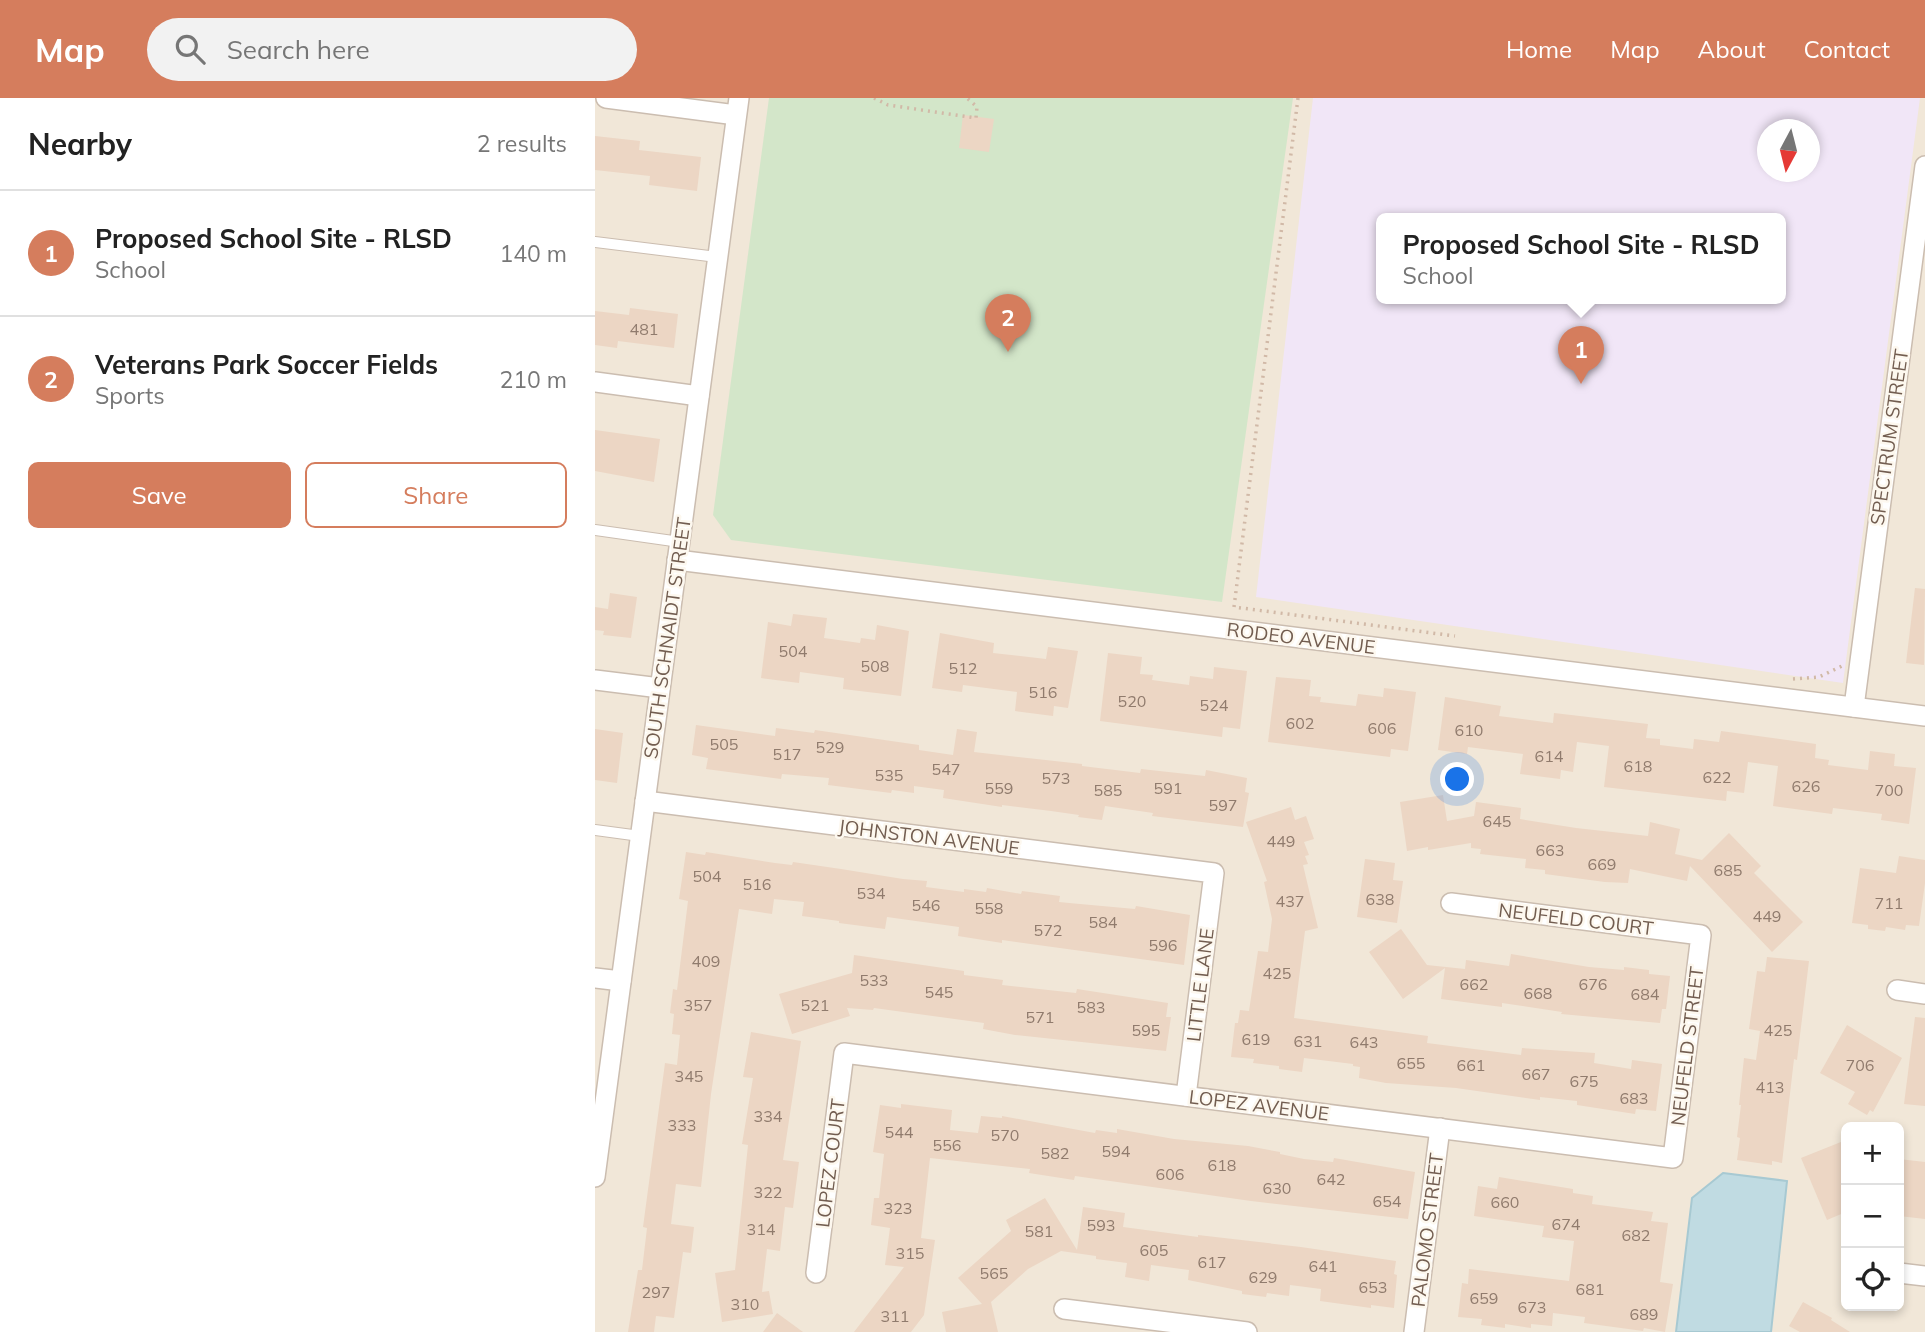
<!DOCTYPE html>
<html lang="en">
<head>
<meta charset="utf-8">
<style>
  :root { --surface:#fff; --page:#f2f2f2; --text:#222; --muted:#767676; --line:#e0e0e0; --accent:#d57d5d }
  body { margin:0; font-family:Mulish,sans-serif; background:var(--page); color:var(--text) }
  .controls { position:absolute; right:21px; bottom:21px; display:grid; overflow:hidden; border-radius:10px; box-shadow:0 4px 10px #0003 }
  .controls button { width:63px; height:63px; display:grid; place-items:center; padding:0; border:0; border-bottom:2px solid var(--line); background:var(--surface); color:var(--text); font:35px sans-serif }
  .compass { position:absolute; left:1162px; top:21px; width:63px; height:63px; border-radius:50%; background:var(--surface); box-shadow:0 4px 10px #0003; rotate:187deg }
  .you { position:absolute; left:863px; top:682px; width:24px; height:24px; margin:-18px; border:5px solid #fff; border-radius:50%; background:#1a73e8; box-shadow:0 0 0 10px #1a73e833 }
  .badge { display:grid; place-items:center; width:46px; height:46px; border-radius:50%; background:var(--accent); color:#fff; font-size:23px; font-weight:700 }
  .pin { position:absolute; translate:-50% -58px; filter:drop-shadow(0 2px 4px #0008) }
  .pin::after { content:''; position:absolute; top:37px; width:24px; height:21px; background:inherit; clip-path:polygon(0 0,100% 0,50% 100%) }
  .popup { position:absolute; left:781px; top:115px; width:410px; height:91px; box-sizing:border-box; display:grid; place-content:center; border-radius:10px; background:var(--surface); filter:drop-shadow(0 2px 5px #0005); font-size:23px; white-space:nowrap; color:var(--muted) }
  .popup b { font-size:26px; color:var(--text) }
  .popup::after { content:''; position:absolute; left:50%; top:100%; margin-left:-14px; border:14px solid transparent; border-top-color:var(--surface) }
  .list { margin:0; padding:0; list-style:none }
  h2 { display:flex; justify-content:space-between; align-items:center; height:91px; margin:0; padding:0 28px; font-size:30px }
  h2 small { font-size:23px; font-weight:400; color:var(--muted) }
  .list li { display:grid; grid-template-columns:46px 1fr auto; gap:21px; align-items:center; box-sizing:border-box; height:126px; padding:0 28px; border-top:2px solid var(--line) }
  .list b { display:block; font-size:26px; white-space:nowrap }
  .list p { margin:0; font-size:23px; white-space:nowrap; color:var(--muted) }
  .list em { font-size:23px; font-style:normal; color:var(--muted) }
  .actions { display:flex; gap:14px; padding:21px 28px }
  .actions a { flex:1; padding:16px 0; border:2px solid var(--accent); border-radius:10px; text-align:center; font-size:24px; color:var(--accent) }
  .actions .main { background:var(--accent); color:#fff }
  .icon { flex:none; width:38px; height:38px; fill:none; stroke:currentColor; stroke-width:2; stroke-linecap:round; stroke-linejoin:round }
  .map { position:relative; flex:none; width:1330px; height:1234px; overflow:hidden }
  header { display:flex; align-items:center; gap:42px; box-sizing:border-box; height:98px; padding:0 35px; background:var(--accent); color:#fff }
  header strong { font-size:33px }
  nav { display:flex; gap:38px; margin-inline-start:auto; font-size:24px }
  .search { width:490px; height:63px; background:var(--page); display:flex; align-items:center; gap:18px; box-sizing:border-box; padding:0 24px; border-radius:38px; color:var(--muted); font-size:26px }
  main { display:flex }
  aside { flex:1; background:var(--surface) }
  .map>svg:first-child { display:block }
  .residential { fill:#f1e7d8; fill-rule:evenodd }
  .education { fill:#f1e6f7; fill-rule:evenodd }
  .green { fill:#d3e6c9 }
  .water { fill:#c0dbe2; stroke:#a7c9d2; stroke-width:2 }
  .building { fill:#ecd6c4 }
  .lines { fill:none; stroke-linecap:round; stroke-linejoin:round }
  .service-casing { stroke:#cbbdb0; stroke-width:12 }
  .minor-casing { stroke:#cbbdb0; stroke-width:22 }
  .path { stroke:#d1b9a7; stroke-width:3.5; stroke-dasharray:2 5; stroke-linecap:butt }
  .service { stroke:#fff; stroke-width:10 }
  .minor { stroke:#fff; stroke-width:19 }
  .labels { text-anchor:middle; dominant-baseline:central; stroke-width:5; stroke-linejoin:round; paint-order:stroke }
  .number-label { font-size:16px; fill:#907b6d }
  .street-label { font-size:19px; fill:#725d50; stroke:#fdf8ef }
</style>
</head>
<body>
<header>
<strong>Map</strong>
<div class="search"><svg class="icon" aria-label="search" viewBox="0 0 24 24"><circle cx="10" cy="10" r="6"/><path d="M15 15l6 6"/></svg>Search here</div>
<nav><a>Home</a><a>Map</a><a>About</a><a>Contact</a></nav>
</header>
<main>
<aside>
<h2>Nearby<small>2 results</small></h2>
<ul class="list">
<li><span class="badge">1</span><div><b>Proposed School Site - RLSD</b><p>School</p></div><em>140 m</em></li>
<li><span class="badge">2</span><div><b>Veterans Park Soccer Fields</b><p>Sports</p></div><em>210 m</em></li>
</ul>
<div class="actions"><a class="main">Save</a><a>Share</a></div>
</aside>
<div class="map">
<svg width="1330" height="1234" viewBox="0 0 1330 1234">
  <rect width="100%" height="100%" fill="#faf4e9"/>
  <!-- residential -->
  <path class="residential" d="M0,0h1330v1234h-1330zM1172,32h42v42h-42zM786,120h400v80h-400zM1251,1029h53v179h-53z"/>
  <!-- education -->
  <path class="education" d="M718,0h607l-77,585 -587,-86zM1172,32h42v42h-42zM786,120h400v80h-400z"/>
  <!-- green -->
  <polygon class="green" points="174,0 698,0 627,504 136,442 118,417"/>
  <!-- water -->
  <polygon class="water" points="1128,1075 1192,1083 1176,1234 1081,1234 1097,1100"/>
  <!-- building -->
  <g class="building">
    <polygon points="368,17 399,21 394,54 364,50"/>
    <polygon points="0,38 45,43 44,52 106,59 102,93 54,87 55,78 0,72"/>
    <polygon points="35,210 83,216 79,250 23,243 22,250 0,247 0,213 34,217"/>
    <polygon points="0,332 65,341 59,384 0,373"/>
    <polygon points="1320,490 1330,491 1329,567 1311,565"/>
    <polygon points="15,495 42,499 36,540 8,537 9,533 0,532 0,509 13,511"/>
    <polygon points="198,516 232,520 229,540 265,545 266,540 280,542 282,527 314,533 306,598 248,591 249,580 205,574 204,585 166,580 173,524 196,528"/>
    <polygon points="345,535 399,545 398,555 451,561 453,549 483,553 473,610 459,608 458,618 420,613 422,594 368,587 367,594 337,590"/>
    <polygon points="513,555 547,559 545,576 558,577 557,582 594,587 595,578 618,581 619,569 652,573 645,631 628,629 627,639 505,623"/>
    <polygon points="681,579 716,582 714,598 726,599 725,604 761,608 763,596 788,599 789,590 821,594 813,653 796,651 795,659 673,644"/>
    <polygon points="850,599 906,608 904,618 958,625 959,615 1053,626 1051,640 1065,641 1065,647 1098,651 1099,641 1124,644 1126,633 1221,646 1220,660 1234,662 1233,667 1273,672 1275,653 1300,656 1299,668 1321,670 1314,726 1286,722 1287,716 1238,710 1237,716 1178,708 1183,668 1153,664 1149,695 1132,693 1131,703 1009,689 1014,648 982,644 978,674 966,672 965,681 925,676 928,656 873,649 872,656 843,652"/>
    <polygon points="101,627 180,638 181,630 219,635 220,632 324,647 324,652 358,657 362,631 382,634 379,654 487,666 487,668 545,675 546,671 610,678 611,672 652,680 650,694 654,695 648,729 557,718 558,715 510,708 507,722 483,719 484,717 456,713 407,707 407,709 348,700 349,692 319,688 319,695 297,692 296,695 233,687 234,680 187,676 186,681 111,671 113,660 97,657"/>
    <polygon points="0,631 28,635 22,685 0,682"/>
    <polygon points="848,697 852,723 879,718 881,704 926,710 925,721 981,730 1053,738 1055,724 1085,731 1080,756 1107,762 1134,735 1166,768 1159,775 1208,824 1177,854 1095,768 1092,783 1035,771 1033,785 1010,784 950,776 950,772 930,770 931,761 885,756 886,751 876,750 876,745 833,752 833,749 812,753 805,704"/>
    <polygon points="696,709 700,722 711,718 719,741 709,744 714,757 710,758 713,766 708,767 723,830 710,833 699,920 833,938 832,945 926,957 927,950 1000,955 999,965 1036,971 1037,962 1067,966 1061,1013 1041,1011 1040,1016 982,1007 982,1003 945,999 945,1002 861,990 791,985 764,980 765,969 758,968 758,966 709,960 707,974 684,971 684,968 658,965 659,961 636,959 640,925 643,925 645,912 654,913 663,853 673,854 677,821 669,784 672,783 651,724"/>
    <polygon points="91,754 110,757 111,754 180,765 197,767 198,764 246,771 308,781 332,783 331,789 369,794 369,791 391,794 392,790 426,796 427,793 465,798 464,804 474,805 540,811 541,808 595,817 589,867 407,842 407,845 363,838 364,829 292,819 290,831 244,825 244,823 207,818 209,804 179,801 177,816 144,811 116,996 106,1089 81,1086 76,1126 99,1129 96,1155 88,1154 79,1220 61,1218 59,1234 33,1234 43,1172 47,1172 52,1130 48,1129 70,965 82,967 85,937 77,936 79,916 75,915 78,891 82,892 93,803 84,801"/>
    <polygon points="1304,758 1330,762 1330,785 1324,828 1311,827 1310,832 1291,829 1290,833 1273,831 1273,827 1257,825 1265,770 1301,775"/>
    <polygon points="770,761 800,765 798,782 808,783 802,825 762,819"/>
    <polygon points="806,831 832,867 870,871 871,862 914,868 916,856 994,869 1029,872 1029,869 1054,872 1054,876 1075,878 1071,911 1067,911 1065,925 966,916 967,914 907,905 907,909 846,901 850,870 808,901 774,854"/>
    <polygon points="259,857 369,873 369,877 408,882 407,887 481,895 482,891 573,905 571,919 576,919 571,953 420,937 388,931 389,925 279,910 278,912 252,910 255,918 197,936 184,896 257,875"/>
    <polygon points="1172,859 1214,863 1202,962 1199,961 1187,1065 1177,1063 1177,1067 1142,1062 1145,1040 1142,1039 1146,1007 1144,1007 1149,960 1161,962 1165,933 1154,931 1162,873 1170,874"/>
    <polygon points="1320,919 1330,920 1330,1008 1309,1006"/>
    <polygon points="1252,927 1307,960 1278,1014 1275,1012 1272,1017 1253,1006 1260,994 1225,975"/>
    <polygon points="156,934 206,943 188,1062 204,1064 198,1110 190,1109 185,1153 172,1151 167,1194 174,1193 178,1216 127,1224 120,1175 140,1172 153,1047 147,1046 158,980 148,979"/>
    <polygon points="306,1006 357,1012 355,1032 383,1035 386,1018 407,1020 407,1018 500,1035 501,1032 522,1035 522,1031 579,1041 653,1048 685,1054 685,1056 709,1061 738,1064 739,1060 820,1074 813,1121 656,1103 480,1078 479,1082 434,1075 435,1071 335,1060 326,1140 340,1142 329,1217 316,1234 259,1234 309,1169 290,1167 295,1130 276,1127 279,1100 284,1100 289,1056 278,1054 285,1007 306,1010"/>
    <polygon points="1251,1042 1251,1114 1232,1122 1206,1060"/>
    <polygon points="1304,1061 1330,1064 1330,1121 1304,1118"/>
    <polygon points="904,1079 978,1091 978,1095 998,1098 997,1106 1058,1114 1056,1123 1073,1125 1065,1184 1078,1186 1070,1234 1049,1230 1048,1233 989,1225 990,1219 958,1215 957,1228 936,1226 936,1230 910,1226 910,1230 886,1227 887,1221 863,1219 867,1185 873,1186 874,1171 974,1183 979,1143 947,1139 949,1128 879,1118 883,1088 902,1091"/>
    <polygon points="450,1100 482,1152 488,1109 530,1115 528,1129 603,1139 603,1137 706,1149 801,1163 799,1176 802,1177 799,1210 776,1207 776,1210 725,1203 726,1191 695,1187 694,1198 672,1195 671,1199 647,1196 647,1193 593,1182 594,1172 556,1167 554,1183 530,1179 532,1165 501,1161 501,1158 466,1153 433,1171 396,1204 403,1234 351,1234 347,1214 387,1206 363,1180 416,1133 411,1122"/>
    <polygon points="1208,1204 1237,1220 1236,1222 1255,1234 1205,1234 1194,1228"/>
    <polygon points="182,1215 208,1234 168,1234"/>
  </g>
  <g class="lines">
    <defs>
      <g id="service">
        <polyline points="0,144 122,159"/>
        <polyline points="0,432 85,444"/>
        <polyline points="0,732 45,738"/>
      </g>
      <g id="minor">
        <polyline points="11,0 141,17"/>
        <polyline points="0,284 104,298"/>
        <polyline points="82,462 1330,618"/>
        <polyline points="0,582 65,590"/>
        <polyline points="1259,609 1330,68"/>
        <polyline points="50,703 619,775 591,998"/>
        <polyline points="0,880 26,883"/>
        <polyline points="1302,892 1330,896"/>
        <polyline points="0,1079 144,0"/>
        <polyline points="221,1175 249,955 1078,1060 1106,837 856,805"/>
        <polyline points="1304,1175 1330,1178"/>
        <polyline points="469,1211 652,1234"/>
        <polyline points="819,1234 845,1030"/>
      </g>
    </defs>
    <!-- service casing -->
    <use href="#service" class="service-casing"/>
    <!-- minor casing -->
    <use href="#minor" class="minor-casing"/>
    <!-- path -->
    <g class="path">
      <polyline points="279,0 293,7 381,20 382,9 372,0"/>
      <polyline points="703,0 639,509 860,538"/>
      <polyline points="1198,581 1224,579 1247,568"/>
    </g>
    <!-- service -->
    <use href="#service" class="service"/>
    <!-- minor -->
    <use href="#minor" class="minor"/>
  </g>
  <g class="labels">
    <!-- number labels -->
    <g class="number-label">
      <text x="49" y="231">481</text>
      <text x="198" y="553">504</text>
      <text x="280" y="568">508</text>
      <text x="368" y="570">512</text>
      <text x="448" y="594">516</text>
      <text x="537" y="603">520</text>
      <text x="619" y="607">524</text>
      <text x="705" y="625">602</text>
      <text x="787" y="630">606</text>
      <text x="874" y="632">610</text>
      <text x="129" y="646">505</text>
      <text x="235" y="649">529</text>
      <text x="192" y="656">517</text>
      <text x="954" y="658">614</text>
      <text x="1043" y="668">618</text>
      <text x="351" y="671">547</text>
      <text x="294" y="677">535</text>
      <text x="1122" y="679">622</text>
      <text x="461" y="680">573</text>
      <text x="1211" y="688">626</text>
      <text x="404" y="690">559</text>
      <text x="573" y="690">591</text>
      <text x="513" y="692">585</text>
      <text x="1294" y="692">700</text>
      <text x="628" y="707">597</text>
      <text x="902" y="723">645</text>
      <text x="686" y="743">449</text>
      <text x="955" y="752">663</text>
      <text x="1007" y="766">669</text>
      <text x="1133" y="772">685</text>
      <text x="112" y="778">504</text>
      <text x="162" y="786">516</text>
      <text x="276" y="795">534</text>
      <text x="785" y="801">638</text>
      <text x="695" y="803">437</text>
      <text x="1294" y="805">711</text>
      <text x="331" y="807">546</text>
      <text x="394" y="810">558</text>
      <text x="1172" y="818">449</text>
      <text x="508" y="824">584</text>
      <text x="453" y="832">572</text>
      <text x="568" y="847">596</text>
      <text x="111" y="863">409</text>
      <text x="682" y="875">425</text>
      <text x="279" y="882">533</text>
      <text x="879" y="886">662</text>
      <text x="998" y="886">676</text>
      <text x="344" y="894">545</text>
      <text x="943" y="895">668</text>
      <text x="1050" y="896">684</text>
      <text x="103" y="907">357</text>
      <text x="220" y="907">521</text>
      <text x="496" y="909">583</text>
      <text x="445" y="919">571</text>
      <text x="551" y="932">595</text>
      <text x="1183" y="932">425</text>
      <text x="661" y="941">619</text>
      <text x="713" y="943">631</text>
      <text x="769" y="944">643</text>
      <text x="816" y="965">655</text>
      <text x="876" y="967">661</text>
      <text x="1265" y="967">706</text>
      <text x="941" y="976">667</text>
      <text x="94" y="978">345</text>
      <text x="989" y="983">675</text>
      <text x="1175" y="989">413</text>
      <text x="1039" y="1000">683</text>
      <text x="173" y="1018">334</text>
      <text x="87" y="1027">333</text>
      <text x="304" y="1034">544</text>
      <text x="410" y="1037">570</text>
      <text x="352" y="1047">556</text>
      <text x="521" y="1053">594</text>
      <text x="460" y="1055">582</text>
      <text x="627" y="1067">618</text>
      <text x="575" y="1076">606</text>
      <text x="736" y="1081">642</text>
      <text x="682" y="1090">630</text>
      <text x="173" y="1094">322</text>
      <text x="792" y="1103">654</text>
      <text x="910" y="1104">660</text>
      <text x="303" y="1110">323</text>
      <text x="971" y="1126">674</text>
      <text x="506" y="1127">593</text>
      <text x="166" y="1131">314</text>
      <text x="444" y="1133">581</text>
      <text x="1041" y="1137">682</text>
      <text x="559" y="1152">605</text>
      <text x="315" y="1155">315</text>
      <text x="617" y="1164">617</text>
      <text x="728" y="1168">641</text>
      <text x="399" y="1175">565</text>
      <text x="668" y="1179">629</text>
      <text x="778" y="1189">653</text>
      <text x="995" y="1191">681</text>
      <text x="61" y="1194">297</text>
      <text x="889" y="1200">659</text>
      <text x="150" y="1206">310</text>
      <text x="937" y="1209">673</text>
      <text x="1049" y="1216">689</text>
      <text x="300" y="1218">311</text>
    </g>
    <!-- street labels -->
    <g class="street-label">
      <text transform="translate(1294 339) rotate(-82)">SPECTRUM STREET</text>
      <text transform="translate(72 540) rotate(-82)">SOUTH SCHNAIDT STREET</text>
      <text transform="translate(706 540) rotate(7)">RODEO AVENUE</text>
      <text transform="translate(334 739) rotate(7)">JOHNSTON AVENUE</text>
      <text transform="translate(981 821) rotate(7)">NEUFELD COURT</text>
      <text transform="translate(605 887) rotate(-83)">LITTLE LANE</text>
      <text transform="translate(1092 948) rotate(-83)">NEUFELD STREET</text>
      <text transform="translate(664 1007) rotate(7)">LOPEZ AVENUE</text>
      <text transform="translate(235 1065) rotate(-83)">LOPEZ COURT</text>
      <text transform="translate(832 1132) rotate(-83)">PALOMO STREET</text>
    </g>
  </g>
</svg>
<div class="controls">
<button>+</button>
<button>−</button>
<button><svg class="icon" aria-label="locate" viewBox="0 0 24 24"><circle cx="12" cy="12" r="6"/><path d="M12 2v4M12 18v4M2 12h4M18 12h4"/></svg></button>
</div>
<svg class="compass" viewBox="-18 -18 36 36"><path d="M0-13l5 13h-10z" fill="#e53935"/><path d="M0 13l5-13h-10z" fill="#767676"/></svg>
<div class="you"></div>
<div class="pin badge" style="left:986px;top:286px">1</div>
<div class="popup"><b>Proposed School Site - RLSD</b>School</div>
<div class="pin badge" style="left:413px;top:254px">2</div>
</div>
</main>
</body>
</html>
